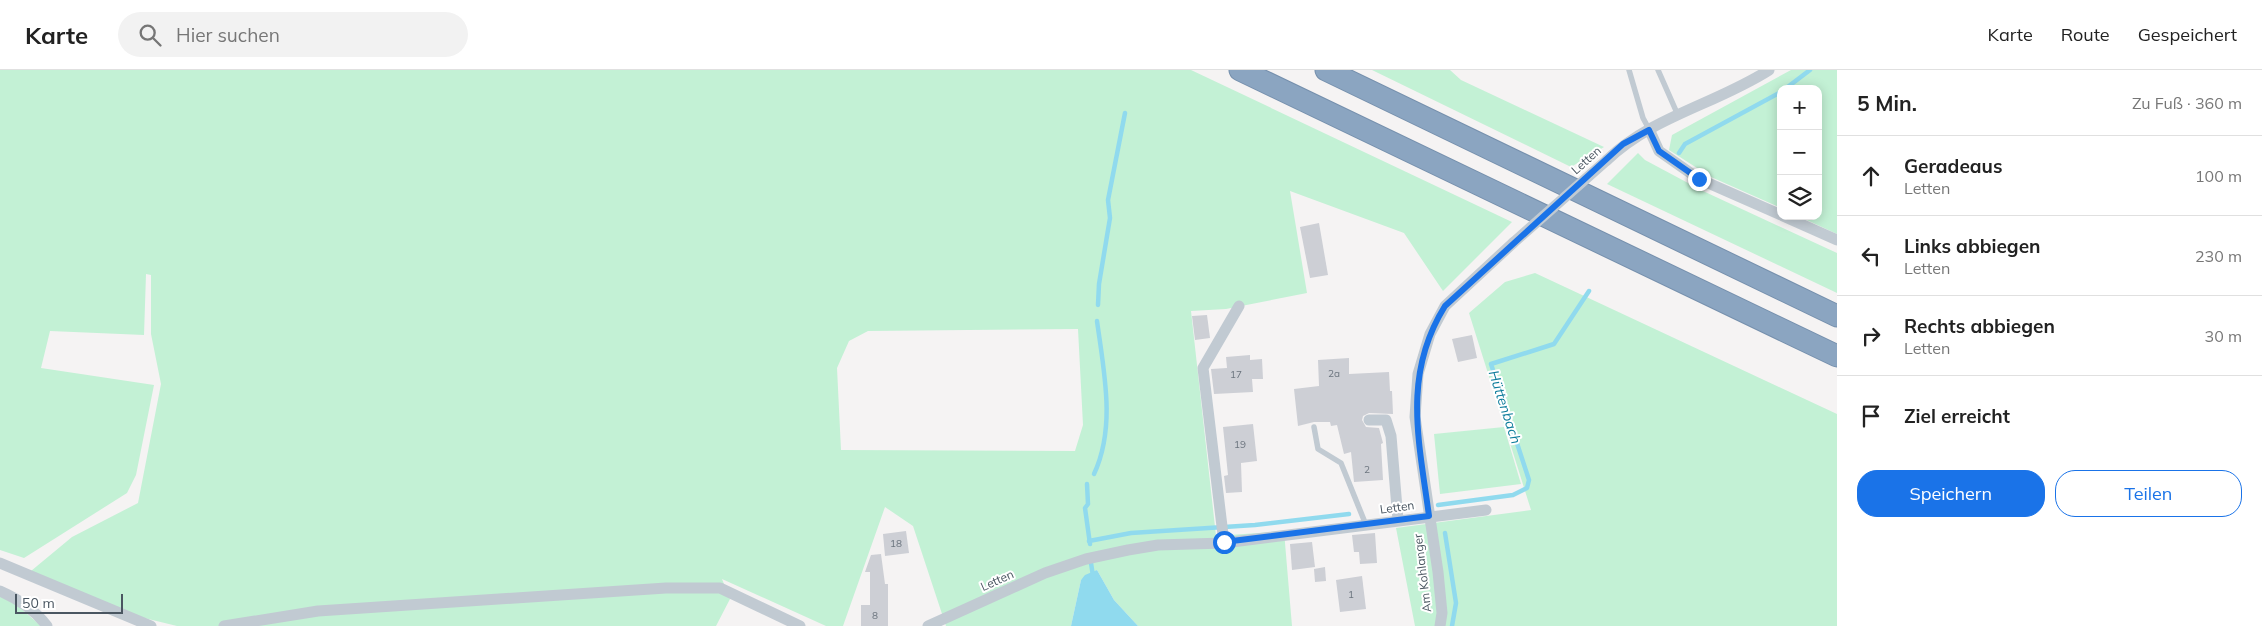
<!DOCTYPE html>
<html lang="de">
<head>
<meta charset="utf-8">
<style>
  :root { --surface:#fff; --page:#f2f2f2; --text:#222; --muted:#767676; --line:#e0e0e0; --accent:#1a73e8 }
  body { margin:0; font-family:Mulish,sans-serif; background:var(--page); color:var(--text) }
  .controls { position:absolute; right:15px; top:15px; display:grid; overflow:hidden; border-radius:10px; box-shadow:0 2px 12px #0003 }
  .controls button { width:45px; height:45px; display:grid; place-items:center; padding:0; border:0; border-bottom:1px solid var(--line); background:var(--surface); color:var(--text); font:25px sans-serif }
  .scale { position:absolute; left:15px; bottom:12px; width:108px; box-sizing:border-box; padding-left:5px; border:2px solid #4a5661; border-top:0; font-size:14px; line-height:18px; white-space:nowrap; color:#4a5661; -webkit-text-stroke:4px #fff; paint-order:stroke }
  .stop { position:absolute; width:15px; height:15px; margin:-11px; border:4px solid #1a73e8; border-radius:50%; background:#fff }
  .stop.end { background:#1a73e8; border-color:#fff; box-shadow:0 1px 5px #0008 }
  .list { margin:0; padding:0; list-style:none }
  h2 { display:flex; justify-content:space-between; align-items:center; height:65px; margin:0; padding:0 20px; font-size:21px }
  h2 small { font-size:16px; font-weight:400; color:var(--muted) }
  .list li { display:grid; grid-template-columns:32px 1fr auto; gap:15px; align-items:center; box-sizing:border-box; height:80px; padding:0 20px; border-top:1px solid var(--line) }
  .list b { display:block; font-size:19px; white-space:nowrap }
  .list p { margin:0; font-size:16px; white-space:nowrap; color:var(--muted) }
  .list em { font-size:16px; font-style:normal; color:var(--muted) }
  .actions { display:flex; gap:10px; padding:15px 20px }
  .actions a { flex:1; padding:11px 0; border:1px solid var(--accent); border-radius:20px; text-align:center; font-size:18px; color:var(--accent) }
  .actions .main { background:var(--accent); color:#fff }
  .icon { flex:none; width:28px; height:28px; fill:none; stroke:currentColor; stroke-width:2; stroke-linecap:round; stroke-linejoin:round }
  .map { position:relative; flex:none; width:1837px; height:556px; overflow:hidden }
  header { display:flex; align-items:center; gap:30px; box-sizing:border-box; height:70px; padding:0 25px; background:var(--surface); border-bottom:1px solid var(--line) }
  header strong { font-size:24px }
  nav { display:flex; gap:28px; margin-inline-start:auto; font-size:18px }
  .search { width:350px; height:45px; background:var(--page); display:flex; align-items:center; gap:12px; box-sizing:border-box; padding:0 18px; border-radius:28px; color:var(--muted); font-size:19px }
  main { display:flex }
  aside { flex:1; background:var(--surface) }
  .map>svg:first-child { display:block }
  .green { fill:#c3f1d5; fill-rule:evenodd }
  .water { fill:#90daee }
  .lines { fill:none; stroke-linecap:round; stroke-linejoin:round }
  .stream { stroke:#90daee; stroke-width:4.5 }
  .building { fill:#cdcfd5 }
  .highway-casing { stroke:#7690ad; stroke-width:23 }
  .lane { stroke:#c1cad2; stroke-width:5.5 }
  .street { stroke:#c1cad2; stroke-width:11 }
  .highway { stroke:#8ba5c1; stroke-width:21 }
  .street-bridge { stroke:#c1cad2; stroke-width:11 }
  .route { stroke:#1a73e8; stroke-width:6 }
  .labels { text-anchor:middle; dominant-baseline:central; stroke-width:4; stroke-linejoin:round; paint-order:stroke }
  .number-label { font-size:10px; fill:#6b747e }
  .street-label { font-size:12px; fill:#4a5661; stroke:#fff }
  .water-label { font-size:14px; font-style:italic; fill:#0c7c9b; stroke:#fff }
</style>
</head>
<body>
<header>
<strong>Karte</strong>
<div class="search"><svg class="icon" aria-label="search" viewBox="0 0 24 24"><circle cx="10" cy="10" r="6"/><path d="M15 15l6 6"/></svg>Hier suchen</div>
<nav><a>Karte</a><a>Route</a><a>Gespeichert</a></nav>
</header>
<main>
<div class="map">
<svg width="1837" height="556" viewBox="0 0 1837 556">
  <rect width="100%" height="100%" fill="#f5f3f3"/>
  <!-- green -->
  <g class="green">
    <path d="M0,0h1191l321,152 -69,69 -39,-58 -114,-42 17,102 -81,16 -35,2 25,225 68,-5 8,95h-154l-24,-26 -17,-30 -16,10 -10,46h-125l-33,-100 -28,-19 -42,119h-17l-104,-47 8,20 -14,27h-539l-45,-11 -101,-44 41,-34 66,-34 23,-119 -10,-50v-59l-5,-1 -2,61 -94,-4 -9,37 113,17 -18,90 -9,18 -103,65 -24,-8zM1078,259l5,96 -8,26 -234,-1 -4,-82 12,-27 19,-10z"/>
    <polygon points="1372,0 1450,0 1461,10 1604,77 1571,97"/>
    <polygon points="1791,0 1837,0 1837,164 1798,146 1818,146 1818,19 1781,19 1781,138 1711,107 1669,80 1672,65"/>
    <polygon points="1638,83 1645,90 1703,121 1837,183 1837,223 1607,114"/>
    <polygon points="1535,203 1837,344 1837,556 1415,556 1396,458 1531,440 1469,243 1505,212"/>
    <polygon points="1504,357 1521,414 1440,424 1434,364"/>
    <polygon points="0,526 18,536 41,556 0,556"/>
  </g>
  <!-- water -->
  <polygon class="water" points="1097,500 1114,530 1138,556 1071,556 1081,510 1085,505"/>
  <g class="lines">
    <!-- stream -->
    <g class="stream">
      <polyline points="1785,19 1810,0"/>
      <polyline points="1679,83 1685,74 1781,22"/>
      <polyline points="1098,235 1099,214 1110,148 1108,130 1125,43"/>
      <path d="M1094,404c22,-47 10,-102 3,-153"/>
      <polyline points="1087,414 1088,434 1085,438 1090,474"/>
      <polyline points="1438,435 1513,425 1527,418 1529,410 1491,294 1554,274 1589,221"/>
      <polyline points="1402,438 1411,437"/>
      <polyline points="1445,463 1456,533 1452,556"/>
      <polyline points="1089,471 1131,463 1255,455 1349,444"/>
      <polyline points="1091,493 1093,506"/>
    </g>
  </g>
  <!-- building -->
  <g class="building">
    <polygon points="1319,153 1328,205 1310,208 1300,157"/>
    <polygon points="1207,245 1210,268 1195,270 1192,246"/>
    <polygon points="1472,265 1477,288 1458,292 1452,269"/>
    <polygon points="1250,285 1250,290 1262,289 1263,309 1252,309 1253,322 1214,324 1211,299 1227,298 1226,287"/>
    <polygon points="1349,288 1349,304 1389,302 1390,321 1392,321 1393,344 1369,343 1363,346 1362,350 1366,357 1379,358 1383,373 1381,374 1383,410 1354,412 1351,382 1344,384 1337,355 1331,356 1330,352 1314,352 1298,356 1294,319 1319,316 1318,290"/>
    <polygon points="1253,354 1257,391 1241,393 1242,422 1226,423 1224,406 1228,405 1223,357"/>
    <polygon points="906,461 909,483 885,486 883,464"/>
    <polygon points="1375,463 1377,493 1360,494 1359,482 1354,482 1352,465"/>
    <polygon points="1312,472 1315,497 1292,500 1290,474"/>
    <polygon points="881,484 885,514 888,514 888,556 861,556 861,535 870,535 870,502 865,502 871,485"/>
    <polygon points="1325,497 1326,511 1315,512 1314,499"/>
    <polygon points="1362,506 1366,539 1340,542 1336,510"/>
  </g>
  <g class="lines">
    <defs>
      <g id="highway">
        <polyline points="1240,0 1837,286"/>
        <polyline points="1326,0 1837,246"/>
      </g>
    </defs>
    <!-- highway casing -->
    <use href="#highway" class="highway-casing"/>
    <!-- lane -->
    <g class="lane">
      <polyline points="1629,0 1643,48 1649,59"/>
      <polyline points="1658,0 1677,43"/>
      <polyline points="1314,357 1318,379 1341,393 1366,455"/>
    </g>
    <!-- street -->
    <g class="street">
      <polyline points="1649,59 1659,81 1699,109 1781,145"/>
      <path d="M1607,90c46,-44 109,-56 162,-90"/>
      <polyline points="1783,146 1837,170"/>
      <polyline points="1369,350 1386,350 1391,366 1398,450"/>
      <polyline points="1224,473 1203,298 1239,236"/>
      <polyline points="0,493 151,556"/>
      <path d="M0,521c18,8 35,19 47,35"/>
      <polyline points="224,556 318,541 666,518 720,518 800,556"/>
      <polyline points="928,556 1045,503 1086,489 1128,480 1158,475 1224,473 1486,440"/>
      <polyline points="1440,556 1442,543 1438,502 1415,347 1418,304 1430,264 1445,236 1513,173"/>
    </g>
    <!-- highway -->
    <use href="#highway" class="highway"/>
    <!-- street-bridge -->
    <polyline class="street-bridge" points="1513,173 1607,90"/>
  </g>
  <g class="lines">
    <!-- route -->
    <path class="route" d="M1224,472l205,-26c-10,-75 -27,-141 16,-210l178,-162 26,-14 10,21 40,28"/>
  </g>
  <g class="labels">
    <!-- number labels -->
    <g class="number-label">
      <text x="1334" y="303">2a</text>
      <text x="1236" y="304">17</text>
      <text x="1240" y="374">19</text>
      <text x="1367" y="399">2</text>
      <text x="896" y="473">18</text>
      <text x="1351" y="524">1</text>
      <text x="875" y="545">8</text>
    </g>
    <!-- street labels -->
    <g class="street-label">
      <text transform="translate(1586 90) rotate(-42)">Letten</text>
      <text transform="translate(1397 437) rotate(-8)">Letten</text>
      <text transform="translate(1422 503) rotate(-97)">Am Kohlanger</text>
      <text transform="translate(997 510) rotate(-24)">Letten</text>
    </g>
    <!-- water labels -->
    <g class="water-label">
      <text transform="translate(1505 337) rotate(72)">Hüttenbach</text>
    </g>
  </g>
</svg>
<div class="controls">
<button>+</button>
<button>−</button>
<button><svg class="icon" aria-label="layers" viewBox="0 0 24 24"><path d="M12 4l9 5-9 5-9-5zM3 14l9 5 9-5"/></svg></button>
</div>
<div class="scale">50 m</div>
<div class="stop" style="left:1224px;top:472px"></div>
<div class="stop end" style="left:1699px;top:109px"></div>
</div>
<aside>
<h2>5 Min.<small>Zu Fuß · 360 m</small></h2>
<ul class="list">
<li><svg class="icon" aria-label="ahead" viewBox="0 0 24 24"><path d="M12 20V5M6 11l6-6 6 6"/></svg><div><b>Geradeaus</b><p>Letten</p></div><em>100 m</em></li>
<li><svg class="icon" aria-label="left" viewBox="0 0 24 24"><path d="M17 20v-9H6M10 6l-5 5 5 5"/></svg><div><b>Links abbiegen</b><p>Letten</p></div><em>230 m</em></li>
<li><svg class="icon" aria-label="right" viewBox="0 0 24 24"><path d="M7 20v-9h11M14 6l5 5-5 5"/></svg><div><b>Rechts abbiegen</b><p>Letten</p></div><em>30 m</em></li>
<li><svg class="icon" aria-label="arrive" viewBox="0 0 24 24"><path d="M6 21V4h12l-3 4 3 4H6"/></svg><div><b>Ziel erreicht</b></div></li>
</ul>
<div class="actions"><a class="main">Speichern</a><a>Teilen</a></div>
</aside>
</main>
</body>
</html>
